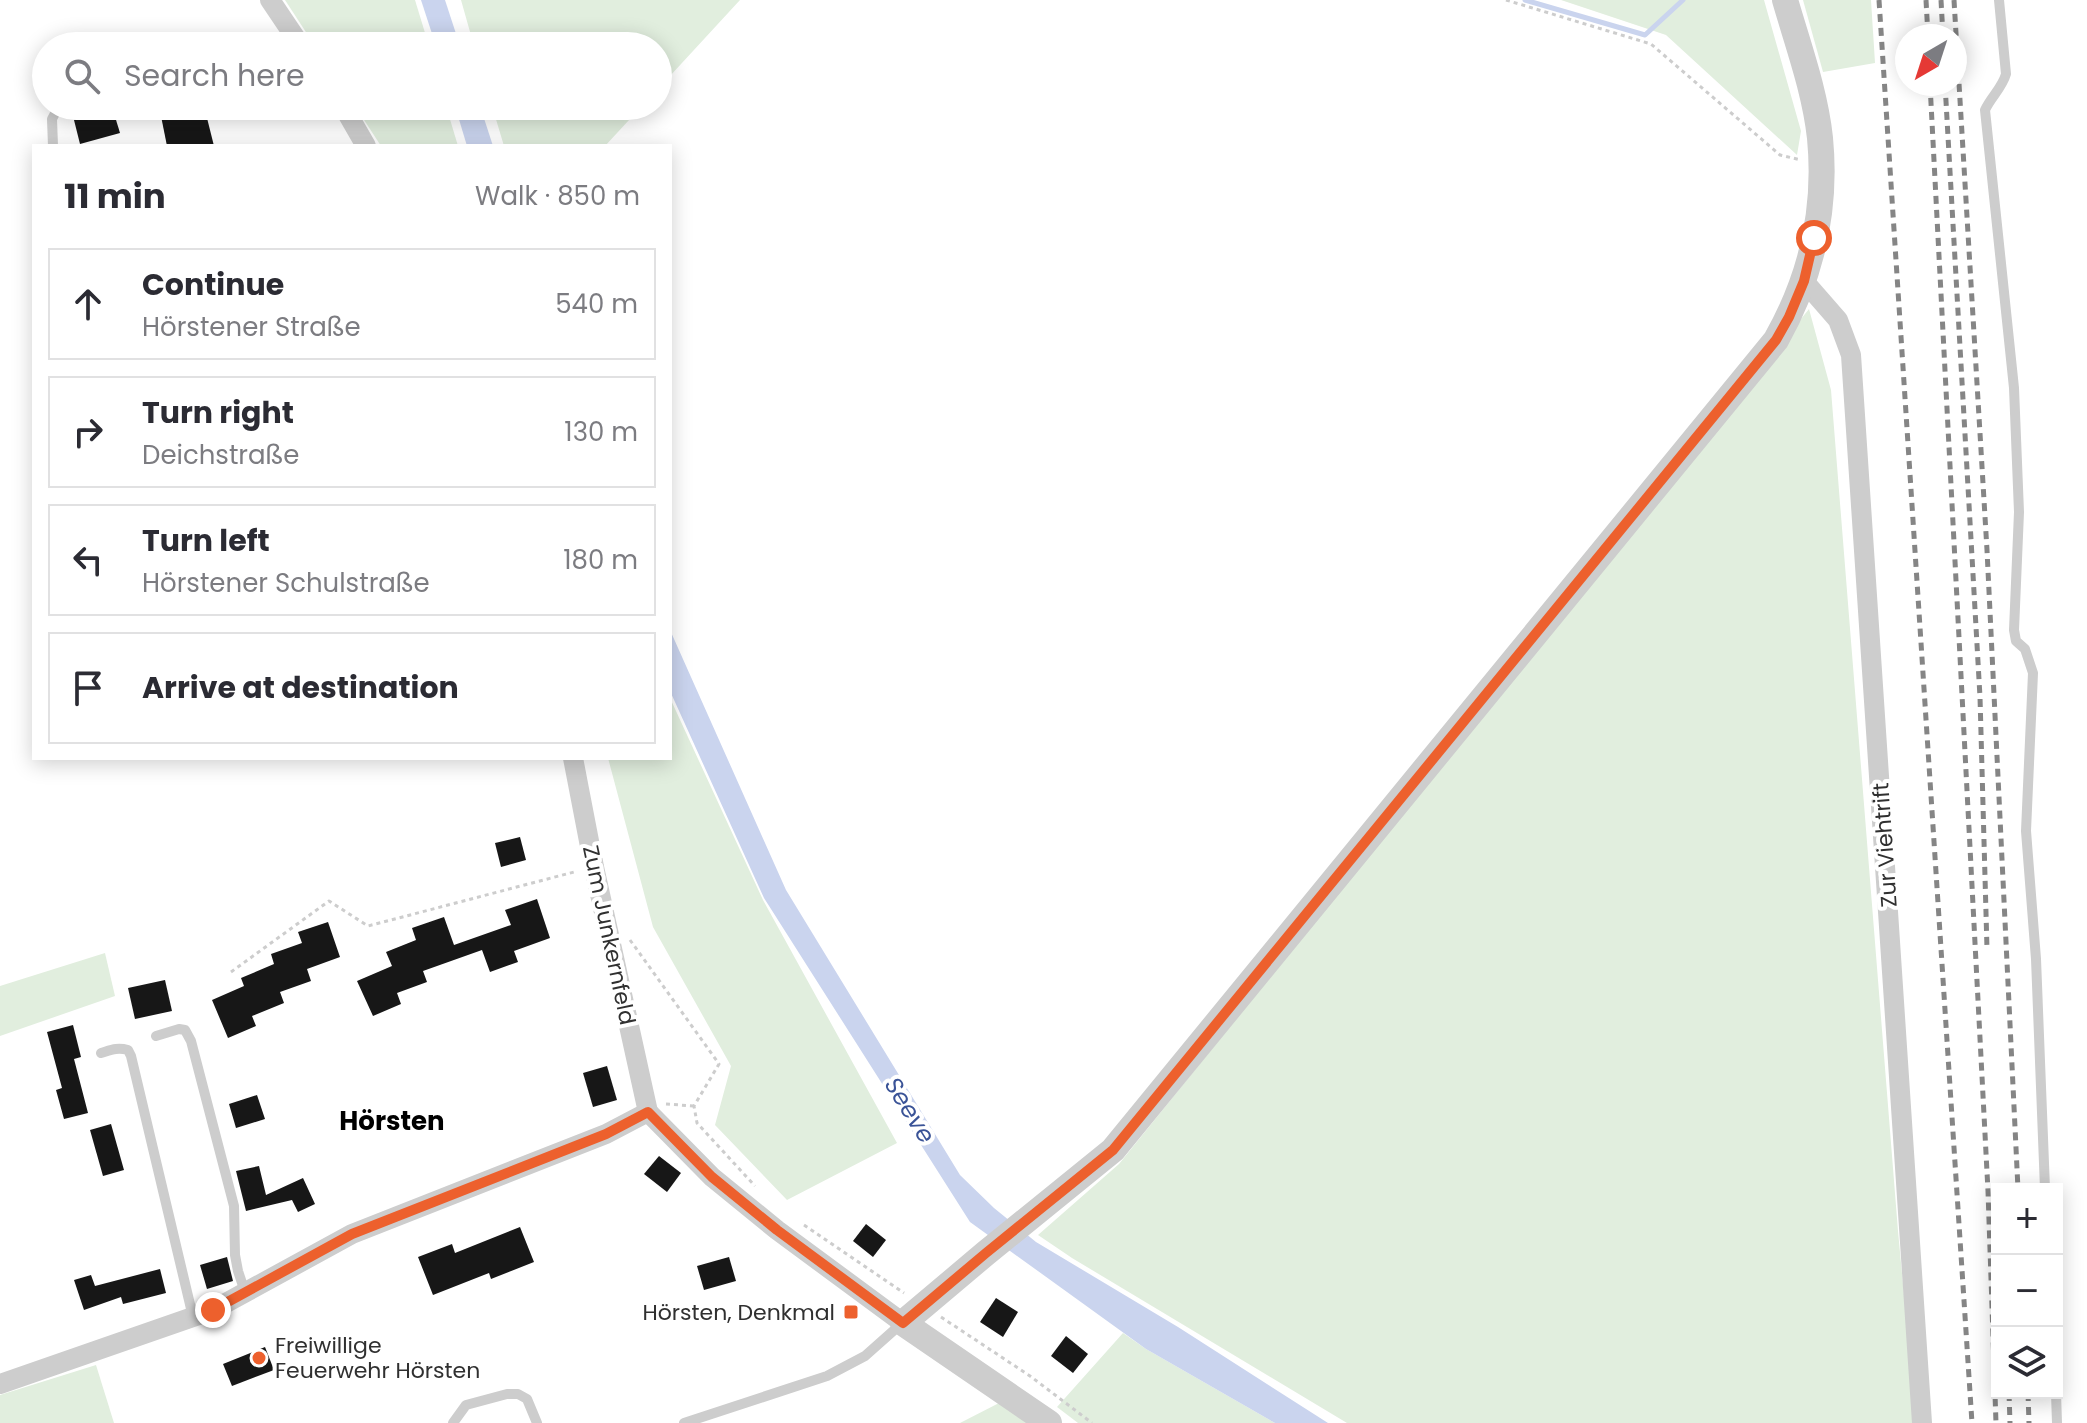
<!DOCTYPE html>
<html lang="en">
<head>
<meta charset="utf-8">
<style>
  :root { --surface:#fff; --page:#f2f2f3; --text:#2b2b33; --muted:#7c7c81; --line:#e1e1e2 }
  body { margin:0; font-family:Poppins,sans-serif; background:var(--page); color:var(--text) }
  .controls { position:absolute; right:24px; bottom:24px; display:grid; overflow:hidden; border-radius:0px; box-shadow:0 4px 20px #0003 }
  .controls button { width:72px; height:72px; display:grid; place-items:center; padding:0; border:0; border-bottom:2px solid var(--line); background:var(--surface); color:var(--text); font:40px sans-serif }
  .compass { position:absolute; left:1895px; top:24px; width:72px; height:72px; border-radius:50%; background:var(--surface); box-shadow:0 4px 20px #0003; rotate:219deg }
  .stop { position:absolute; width:24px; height:24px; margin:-18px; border:6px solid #ed602d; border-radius:50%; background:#fff }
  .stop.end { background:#ed602d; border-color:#fff; box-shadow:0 2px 8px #0008 }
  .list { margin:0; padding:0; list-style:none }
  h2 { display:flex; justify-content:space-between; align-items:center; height:104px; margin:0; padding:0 32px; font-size:34px }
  h2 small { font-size:26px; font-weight:400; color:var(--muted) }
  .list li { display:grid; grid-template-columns:52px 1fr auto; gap:24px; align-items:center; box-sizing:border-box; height:112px; margin:0 16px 16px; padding:0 16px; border:2px solid var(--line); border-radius:0px }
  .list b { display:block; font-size:30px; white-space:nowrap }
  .list p { margin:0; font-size:26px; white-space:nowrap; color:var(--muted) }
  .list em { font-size:26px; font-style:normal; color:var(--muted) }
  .icon { flex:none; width:44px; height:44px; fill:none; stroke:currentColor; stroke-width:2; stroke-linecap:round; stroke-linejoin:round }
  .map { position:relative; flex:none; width:2087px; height:1423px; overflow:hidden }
  .search { position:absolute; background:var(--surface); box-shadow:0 4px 20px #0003; left:32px; top:32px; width:640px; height:88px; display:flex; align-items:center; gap:20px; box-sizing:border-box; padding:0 28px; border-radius:44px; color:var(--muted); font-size:30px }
  .panel { position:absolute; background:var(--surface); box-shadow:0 4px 20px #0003; left:32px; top:144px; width:640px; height:616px; border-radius:0px }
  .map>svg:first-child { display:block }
  .green { fill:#e1eede }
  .water { fill:#cad4ee }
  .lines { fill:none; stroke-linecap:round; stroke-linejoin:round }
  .stream { stroke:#cad4ee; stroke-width:5 }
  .building { fill:#171717 }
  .path { stroke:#cdcdcd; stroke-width:3; stroke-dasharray:4 4; stroke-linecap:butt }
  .service { stroke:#cdcdcd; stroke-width:10 }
  .minor { stroke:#cdcdcd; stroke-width:20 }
  .tertiary { stroke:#cdcdcd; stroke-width:26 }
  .rail { stroke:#858585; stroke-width:5; stroke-dasharray:8 6; stroke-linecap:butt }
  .route { stroke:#ed602d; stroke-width:10 }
  .poi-dot { fill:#ed602d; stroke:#fff; stroke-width:3 }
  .labels { text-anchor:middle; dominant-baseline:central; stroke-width:8; stroke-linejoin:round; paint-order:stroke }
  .street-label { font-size:22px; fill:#303030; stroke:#fff }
  .poi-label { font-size:22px; fill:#303030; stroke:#fff; text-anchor:end }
  .water-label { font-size:24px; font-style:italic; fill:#3a5397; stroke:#fff }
  .quarter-label { font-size:26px; font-weight:bold; fill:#000; stroke:#fff }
</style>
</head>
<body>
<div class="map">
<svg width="2087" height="1423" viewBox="0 0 2087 1423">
  <rect width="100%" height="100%" fill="#fff"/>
  <!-- green -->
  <g class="green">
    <polygon points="285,0 415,0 429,46 315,46"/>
    <polygon points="461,0 740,0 658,89 658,46 474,46"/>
    <polygon points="1561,0 1764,0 1801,131 1797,155 1666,35"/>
    <polygon points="1803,0 1871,0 1875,63 1823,72"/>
    <polygon points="355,106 446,106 458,146 381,146"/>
    <polygon points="492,106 642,106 605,146 504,146"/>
    <polygon points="1809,309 1831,390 1898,1231 1916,1423 1347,1423 1072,1258 1038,1235 1119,1164"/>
    <polygon points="670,698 763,900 897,1143 787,1200 715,1125 731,1066 653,927 608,758 670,758"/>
    <polygon points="105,953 115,996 0,1036 0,986"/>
    <polygon points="1123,1333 1146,1349 1275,1423 1078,1423 1057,1407"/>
    <polygon points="96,1365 114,1423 0,1423 0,1395"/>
    <polygon points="1001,1402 1031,1423 960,1423"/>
  </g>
  <!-- water -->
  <g class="water">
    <polygon points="421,0 445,0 460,46 436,46"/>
    <polygon points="455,106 480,106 493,146 467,146"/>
    <polygon points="670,630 786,890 960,1175 994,1208 1036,1242 1178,1327 1328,1423 1275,1423 1146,1349 970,1222 764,898 670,691"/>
  </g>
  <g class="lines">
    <!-- stream -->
    <polyline class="stream" points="1525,0 1645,35 1683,0"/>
  </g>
  <!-- building -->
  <g class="building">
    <polygon points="159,106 204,106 214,146 167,146"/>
    <polygon points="113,110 120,133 80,144 74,120"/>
    <polygon points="520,837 526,860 501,867 495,843"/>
    <polygon points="537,899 550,938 514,951 518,962 490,972 482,950 423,971 427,982 397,993 401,1004 373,1016 357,981 392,966 386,952 416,940 412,928 444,917 454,945 511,925 505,910"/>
    <polygon points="328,922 340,957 307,969 311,981 280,992 284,1003 252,1016 256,1026 228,1038 212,1000 244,986 241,978 274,964 271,954 302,943 298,932"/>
    <polygon points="165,980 172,1011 135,1019 128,988"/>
    <polygon points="73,1025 81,1057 74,1059 88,1113 64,1119 56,1090 62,1088 47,1032"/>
    <polygon points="607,1066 617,1100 593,1107 583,1073"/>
    <polygon points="257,1095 265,1119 236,1128 229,1104"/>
    <polygon points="111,1124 124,1170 103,1176 90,1130"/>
    <polygon points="659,1156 681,1173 667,1192 644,1174"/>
    <polygon points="259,1166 266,1195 303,1178 315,1204 298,1212 292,1200 246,1211 236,1171"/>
    <polygon points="866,1224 886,1240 873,1257 853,1241"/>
    <polygon points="520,1227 534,1262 491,1279 489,1273 433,1295 418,1257 452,1244 455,1253"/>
    <polygon points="227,1257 233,1281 207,1289 200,1265"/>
    <polygon points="729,1257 736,1281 704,1290 697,1266"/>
    <polygon points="160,1269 166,1293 123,1304 121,1297 84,1310 74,1280 91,1275 95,1286"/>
    <polygon points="996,1298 1018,1312 1003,1337 980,1322"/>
    <polygon points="1066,1336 1088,1354 1073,1373 1051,1356"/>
    <polygon points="265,1347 274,1370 232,1386 223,1364"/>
  </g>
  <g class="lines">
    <!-- path -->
    <g class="path">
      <polyline points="1506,0 1651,44 1780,155 1801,160"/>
      <polyline points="630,940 719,1064 694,1106 697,1123 755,1186"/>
      <polyline points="231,972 329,901 368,926 574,872"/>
      <polyline points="666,1104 694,1106"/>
      <polyline points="804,1225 904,1293"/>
      <polyline points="941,1317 1030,1376 1092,1423"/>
    </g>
    <!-- service -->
    <g class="service">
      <path d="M1999,0l7,74c-4,14 -15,23 -21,36l29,278 5,124 -5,118 2,11 9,8 8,24 -7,158 10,128 9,230"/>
      <polyline points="53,146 52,119 59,106"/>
      <polyline points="156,1036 179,1029 185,1030 191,1041 234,1206 235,1255 238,1271 245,1292"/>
      <path d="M101,1053c10,-3 16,-6 27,-3l3,6 62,261"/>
      <polyline points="2056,1393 2057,1423"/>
      <polyline points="453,1423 466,1405 507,1394 518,1394 527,1399 537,1423"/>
      <polyline points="684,1423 827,1376 865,1356 901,1324"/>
    </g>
    <!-- minor -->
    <g class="minor">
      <polyline points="270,0 301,46"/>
      <polyline points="343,106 366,146"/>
      <polyline points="1804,281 1838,320 1851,355 1922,1423"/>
      <polyline points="573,758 594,867 648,1112"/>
      <polyline points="648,1112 712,1177 777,1230 903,1323"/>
      <polyline points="0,1384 213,1310 352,1234 606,1134 648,1112"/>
    </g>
    <!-- tertiary -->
    <path class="tertiary" d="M1049,1423l-146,-100 83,-70 127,-103 663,-810c35,-62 51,-130 44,-202 -5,-47 -22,-93 -35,-138"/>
    <!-- rail -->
    <g class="rail">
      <polyline points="1879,0 1972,1423"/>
      <polyline points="1926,0 1928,36"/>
      <polyline points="1941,0 1943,36"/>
      <polyline points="1954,0 1987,550 2018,1189"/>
      <polyline points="1930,84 1988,1191 1996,1423"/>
      <polyline points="1945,84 1980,697 1987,949"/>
      <polyline points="2009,1393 2010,1423"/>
      <polyline points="2028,1393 2029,1423"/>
    </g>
  </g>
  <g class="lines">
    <!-- route -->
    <polyline class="route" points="213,1310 352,1234 606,1134 648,1112 712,1177 777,1230 903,1323 986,1253 1113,1150 1776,340 1789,317 1804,281 1814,238"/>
  </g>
  <!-- markers -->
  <g class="poi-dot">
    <rect x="843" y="1304" width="16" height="16" rx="4"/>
    <circle cx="259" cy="1358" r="8"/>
  </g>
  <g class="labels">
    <!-- street labels -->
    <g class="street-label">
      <text transform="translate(1885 845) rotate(-94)">Zur Viehtrift</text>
      <text transform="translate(609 935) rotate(78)">Zum Junkernfeld</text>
    </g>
    <!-- poi labels -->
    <g class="poi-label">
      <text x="835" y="1312">Hörsten, Denkmal</text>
      <text x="275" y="1345" text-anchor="start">Freiwillige<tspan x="275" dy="25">Feuerwehr Hörsten</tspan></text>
    </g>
    <!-- water labels -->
    <g class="water-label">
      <text transform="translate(910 1110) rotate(58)">Seeve</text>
    </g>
    <!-- quarter labels -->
    <g class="quarter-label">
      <text x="392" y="1121">Hörsten</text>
    </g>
  </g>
</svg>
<div class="controls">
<button>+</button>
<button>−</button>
<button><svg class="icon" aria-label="layers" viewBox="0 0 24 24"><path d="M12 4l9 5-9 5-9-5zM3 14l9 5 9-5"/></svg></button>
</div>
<svg class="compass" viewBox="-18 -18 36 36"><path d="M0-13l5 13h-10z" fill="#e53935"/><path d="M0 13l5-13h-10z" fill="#7c7c81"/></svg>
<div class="stop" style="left:1814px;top:238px"></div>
<div class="stop end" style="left:213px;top:1310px"></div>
<div class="search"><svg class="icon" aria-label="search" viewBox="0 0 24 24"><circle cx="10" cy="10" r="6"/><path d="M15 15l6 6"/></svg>Search here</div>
<section class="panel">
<h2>11 min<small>Walk · 850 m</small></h2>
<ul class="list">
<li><svg class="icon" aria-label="ahead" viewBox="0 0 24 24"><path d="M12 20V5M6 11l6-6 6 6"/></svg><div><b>Continue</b><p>Hörstener Straße</p></div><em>540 m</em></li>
<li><svg class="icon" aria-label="right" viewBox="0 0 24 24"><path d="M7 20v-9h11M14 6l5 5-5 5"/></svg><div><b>Turn right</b><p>Deichstraße</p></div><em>130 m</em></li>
<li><svg class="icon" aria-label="left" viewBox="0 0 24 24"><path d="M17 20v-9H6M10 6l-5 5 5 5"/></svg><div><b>Turn left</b><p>Hörstener Schulstraße</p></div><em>180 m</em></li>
<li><svg class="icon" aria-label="arrive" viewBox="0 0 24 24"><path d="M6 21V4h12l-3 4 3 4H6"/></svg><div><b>Arrive at destination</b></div></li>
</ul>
</section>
</div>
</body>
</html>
